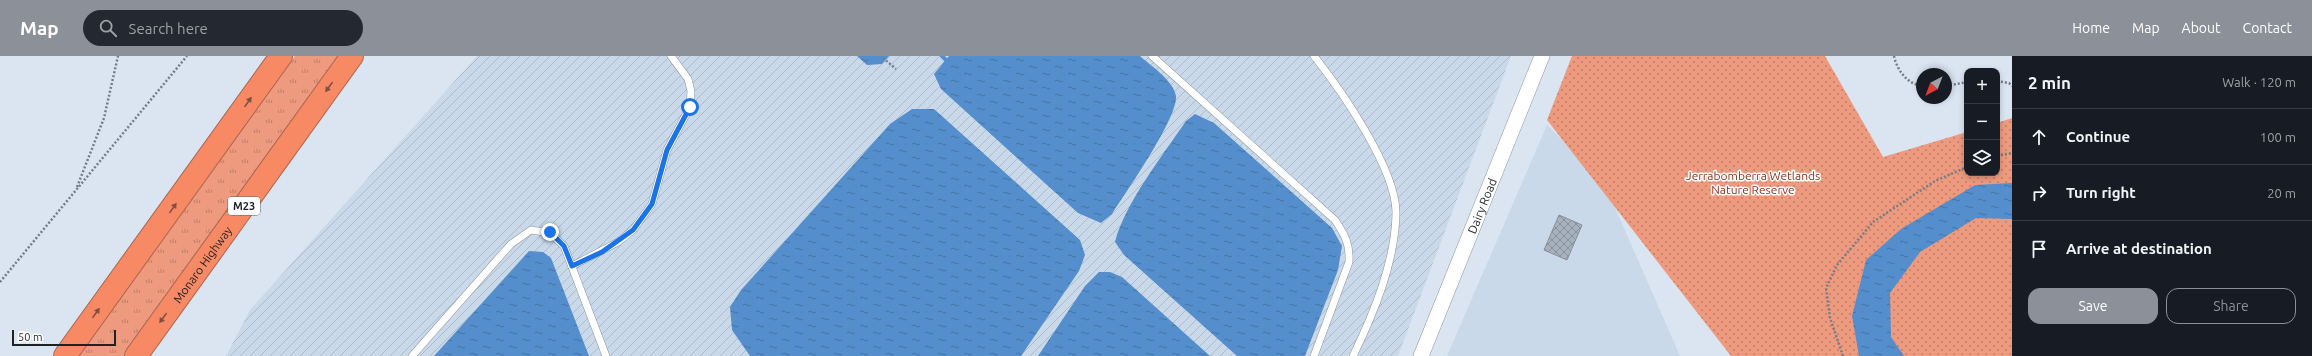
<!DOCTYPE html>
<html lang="en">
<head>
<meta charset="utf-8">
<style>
  :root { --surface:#171b24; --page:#242831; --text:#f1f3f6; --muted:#9ea1a6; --line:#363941; --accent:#8c9099 }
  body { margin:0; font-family:Ubuntu,sans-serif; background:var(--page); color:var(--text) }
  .controls { position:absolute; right:12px; top:12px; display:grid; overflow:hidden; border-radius:8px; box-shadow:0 2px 6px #0003 }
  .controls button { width:36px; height:36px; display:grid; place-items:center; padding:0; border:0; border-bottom:1px solid var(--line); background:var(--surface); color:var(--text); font:20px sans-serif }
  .compass { position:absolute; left:1916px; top:12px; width:36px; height:36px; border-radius:50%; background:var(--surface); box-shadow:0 2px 6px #0003; rotate:222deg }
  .scale { position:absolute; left:12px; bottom:10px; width:104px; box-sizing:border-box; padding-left:4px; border:2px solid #1e2226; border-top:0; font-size:11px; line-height:14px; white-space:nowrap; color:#1e2226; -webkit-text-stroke:3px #fff; paint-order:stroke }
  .stop { position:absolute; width:12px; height:12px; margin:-9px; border:3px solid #1a73e8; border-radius:50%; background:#fff }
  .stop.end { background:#1a73e8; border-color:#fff; box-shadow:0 1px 4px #0008 }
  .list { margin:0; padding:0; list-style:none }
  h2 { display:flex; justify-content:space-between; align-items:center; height:52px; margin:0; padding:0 16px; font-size:17px }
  h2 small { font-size:13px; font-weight:400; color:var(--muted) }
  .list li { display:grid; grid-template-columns:26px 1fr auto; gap:12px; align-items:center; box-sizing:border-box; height:56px; padding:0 16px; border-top:1px solid var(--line) }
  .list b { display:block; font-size:15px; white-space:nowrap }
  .list em { font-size:13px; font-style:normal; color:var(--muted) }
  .actions { display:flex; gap:8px; padding:12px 16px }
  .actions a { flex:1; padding:9px 0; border:1px solid var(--accent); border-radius:12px; text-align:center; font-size:14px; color:var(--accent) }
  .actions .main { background:var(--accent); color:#fff }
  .icon { flex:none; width:22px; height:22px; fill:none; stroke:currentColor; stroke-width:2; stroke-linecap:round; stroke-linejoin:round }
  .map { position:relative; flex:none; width:2012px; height:300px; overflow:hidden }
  header { display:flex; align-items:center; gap:24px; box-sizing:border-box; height:56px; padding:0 20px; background:var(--accent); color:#fff }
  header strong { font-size:19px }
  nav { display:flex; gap:22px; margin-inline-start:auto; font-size:14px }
  .search { width:280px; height:36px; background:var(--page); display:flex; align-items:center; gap:10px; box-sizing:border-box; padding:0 14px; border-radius:22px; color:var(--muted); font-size:15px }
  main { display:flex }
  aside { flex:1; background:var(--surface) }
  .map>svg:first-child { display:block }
  .built { fill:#c9d9ea }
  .industrial { fill:url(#industrial-furrows) }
  .grass { fill:url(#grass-tufts) }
  .park { fill:url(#park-dots) }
  .water { fill:url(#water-ripples) }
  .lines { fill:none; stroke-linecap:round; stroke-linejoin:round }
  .stream { stroke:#548ecc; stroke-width:4 }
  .building { fill:url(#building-cross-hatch); stroke:#868f9a }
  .service-casing { stroke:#8b95a0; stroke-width:8 }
  .minor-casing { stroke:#8b95a0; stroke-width:16 }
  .motorway-casing { stroke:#ab654e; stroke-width:24 }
  .path { stroke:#757c84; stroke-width:2.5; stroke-dasharray:2 2; stroke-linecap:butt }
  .service { stroke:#fff; stroke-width:7 }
  .minor { stroke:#fff; stroke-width:15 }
  .motorway { stroke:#f78964; stroke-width:22 }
  .oneway { fill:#805042 }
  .route { stroke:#1a73e8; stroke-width:5 }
  .labels { text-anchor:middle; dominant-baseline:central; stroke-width:3; stroke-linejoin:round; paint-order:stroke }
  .shield { fill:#fff; stroke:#626467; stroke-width:1 }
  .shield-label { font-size:11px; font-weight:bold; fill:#1e2226 }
  .park-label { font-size:12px; fill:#82351a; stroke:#fff }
  .street-label { font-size:12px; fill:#1e2226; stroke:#fff }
</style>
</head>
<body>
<header>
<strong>Map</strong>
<div class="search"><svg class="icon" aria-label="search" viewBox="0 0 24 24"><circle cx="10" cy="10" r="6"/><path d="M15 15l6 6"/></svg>Search here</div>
<nav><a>Home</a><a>Map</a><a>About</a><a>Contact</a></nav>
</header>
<main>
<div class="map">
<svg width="2012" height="300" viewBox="0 0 2012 300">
  <defs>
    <pattern id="industrial-furrows" width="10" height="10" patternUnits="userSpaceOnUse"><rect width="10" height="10" fill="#c9d9ea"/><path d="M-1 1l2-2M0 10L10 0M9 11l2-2" fill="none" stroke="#acbac9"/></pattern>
    <pattern id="grass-tufts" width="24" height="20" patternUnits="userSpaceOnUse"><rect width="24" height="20" fill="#ed9a7f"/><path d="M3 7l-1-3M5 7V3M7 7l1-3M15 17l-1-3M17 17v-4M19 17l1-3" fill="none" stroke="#bf7d68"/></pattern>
    <pattern id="park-dots" width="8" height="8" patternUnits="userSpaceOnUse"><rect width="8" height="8" fill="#ed9a7f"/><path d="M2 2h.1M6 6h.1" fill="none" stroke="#bf7d68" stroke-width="1.8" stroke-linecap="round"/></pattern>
    <pattern id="water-ripples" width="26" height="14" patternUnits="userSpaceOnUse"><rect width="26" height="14" fill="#548ecc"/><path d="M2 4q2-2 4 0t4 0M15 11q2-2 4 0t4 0" fill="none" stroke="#4574a5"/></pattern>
    <pattern id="building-cross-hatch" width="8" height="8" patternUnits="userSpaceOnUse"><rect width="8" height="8" fill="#a8b2be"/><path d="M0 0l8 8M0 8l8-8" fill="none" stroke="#88909a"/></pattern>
  </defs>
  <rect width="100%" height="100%" fill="#dae5f1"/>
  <!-- built -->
  <polygon class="built" points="1547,69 1603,124 1680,300 1447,300"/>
  <!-- industrial -->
  <polygon class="industrial" points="477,0 1511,0 1398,300 226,300 250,254"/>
  <!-- grass -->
  <polygon class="grass" points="295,0 342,0 126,300 79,300"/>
  <!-- park -->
  <polygon class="park" points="1572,0 1825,0 1883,101 1967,76 1967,117 1997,117 1997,67 2012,62 2012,300 1731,300 1547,64"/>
  <!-- water -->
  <g class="water">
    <polygon points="857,0 889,0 882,8 867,9"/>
    <path d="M949,0h191c11,10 33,24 36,40 2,22 -50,96 -64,118l-11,9 -23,-10 -137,-124 -7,-15z"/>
    <polygon points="912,53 934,53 1080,184 1085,199 1079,215 1021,300 750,300 732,274 730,251 741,234 890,68"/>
    <path d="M1195,58l19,9 118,105 10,18 -4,24 -33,86h-68l-113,-101 -9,-13c10,-39 48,-87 71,-121z"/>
    <polygon points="2012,127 2012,163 1976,162 1920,196 1890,237 1891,281 1904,300 1859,300 1852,260 1866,204 1901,173 1975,129"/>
    <polygon points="529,195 543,196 551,202 589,300 434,300"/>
    <polygon points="1099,216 1110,216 1122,221 1210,300 1038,300 1085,230"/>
  </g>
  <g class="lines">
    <!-- stream -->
    <polyline class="stream" points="942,0 946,4"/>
  </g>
  <!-- building -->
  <polygon class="building" points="1559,159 1582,169 1567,204 1544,194"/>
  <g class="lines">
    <defs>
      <g id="service">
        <path d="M1152,0l183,164c10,15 15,24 14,42l-35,94"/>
        <path d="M1314,0c27,34 83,114 82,158 -1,48 -22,99 -43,142"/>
        <polyline points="572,210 618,186 633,174 652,148 667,94 690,51 691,35 688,23 671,0"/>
        <polyline points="412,300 511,188 531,174 550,177 564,190 606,300"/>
      </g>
      <g id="minor">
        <path id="s1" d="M1421,300l121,-300"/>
      </g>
      <g id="motorway">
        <polyline points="65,300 281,0"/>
        <path id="s2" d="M136,300l216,-300"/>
      </g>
    </defs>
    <!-- service casing -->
    <use href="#service" class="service-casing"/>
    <!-- minor casing -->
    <use href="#minor" class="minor-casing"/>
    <!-- motorway casing -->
    <use href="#motorway" class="motorway-casing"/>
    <!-- path -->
    <g class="path">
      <path d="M1894,0c3,14 13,28 28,30"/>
      <polyline points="883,2 896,13"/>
      <polyline points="1997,25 2009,27 2012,30"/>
      <polyline points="1946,30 1967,26"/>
      <polyline points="1997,100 2012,97"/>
      <polyline points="77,131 104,62 118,0"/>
      <polyline points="0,226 187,0"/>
      <polyline points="1843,300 1830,262 1826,232 1837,209 1873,166 1935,125 1967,111"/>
    </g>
    <!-- service -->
    <use href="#service" class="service"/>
    <!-- minor -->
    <use href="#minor" class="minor"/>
    <!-- motorway -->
    <use href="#motorway" class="motorway"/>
  </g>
  <!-- one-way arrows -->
  <defs><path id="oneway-solid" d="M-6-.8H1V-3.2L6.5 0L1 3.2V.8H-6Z"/></defs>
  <g class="oneway">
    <use href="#oneway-solid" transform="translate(329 31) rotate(126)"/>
    <use href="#oneway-solid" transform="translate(248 46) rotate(-55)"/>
    <use href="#oneway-solid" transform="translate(173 152) rotate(-55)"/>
    <use href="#oneway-solid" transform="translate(96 257) rotate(-54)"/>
    <use href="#oneway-solid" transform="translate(163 262) rotate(126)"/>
  </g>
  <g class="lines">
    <!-- route -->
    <polyline class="route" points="550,176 564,190 572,210 602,196 633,174 652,148 667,94 690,51"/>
  </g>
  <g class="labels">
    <!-- shield labels -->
    <rect class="shield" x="228" y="141" width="32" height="18" rx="3"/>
    <g class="shield-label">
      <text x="244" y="150">M23</text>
    </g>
    <!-- park labels -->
    <g class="park-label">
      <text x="1753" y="119">Jerrabomberra Wetlands<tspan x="1753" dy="14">Nature Reserve</tspan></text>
    </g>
    <!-- street labels -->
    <g class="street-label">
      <text stroke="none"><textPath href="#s1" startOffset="162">Dairy Road</textPath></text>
      <text stroke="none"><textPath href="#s2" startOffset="113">Monaro Highway</textPath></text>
    </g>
  </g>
</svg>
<div class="controls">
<button>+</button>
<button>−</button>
<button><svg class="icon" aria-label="layers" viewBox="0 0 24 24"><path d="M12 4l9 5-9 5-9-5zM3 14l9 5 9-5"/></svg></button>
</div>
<svg class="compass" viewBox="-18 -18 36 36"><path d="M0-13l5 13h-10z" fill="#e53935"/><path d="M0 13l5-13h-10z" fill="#9ea1a6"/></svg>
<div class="scale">50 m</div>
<div class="stop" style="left:690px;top:51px"></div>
<div class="stop end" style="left:550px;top:176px"></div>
</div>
<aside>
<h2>2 min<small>Walk · 120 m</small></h2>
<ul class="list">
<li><svg class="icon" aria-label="ahead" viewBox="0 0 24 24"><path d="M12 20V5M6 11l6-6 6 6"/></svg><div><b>Continue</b></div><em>100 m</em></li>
<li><svg class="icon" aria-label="right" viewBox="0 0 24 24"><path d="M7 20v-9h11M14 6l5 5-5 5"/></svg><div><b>Turn right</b></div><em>20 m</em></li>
<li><svg class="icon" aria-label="arrive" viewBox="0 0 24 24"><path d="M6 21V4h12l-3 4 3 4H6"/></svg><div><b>Arrive at destination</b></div></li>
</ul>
<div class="actions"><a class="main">Save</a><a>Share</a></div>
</aside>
</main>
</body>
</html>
